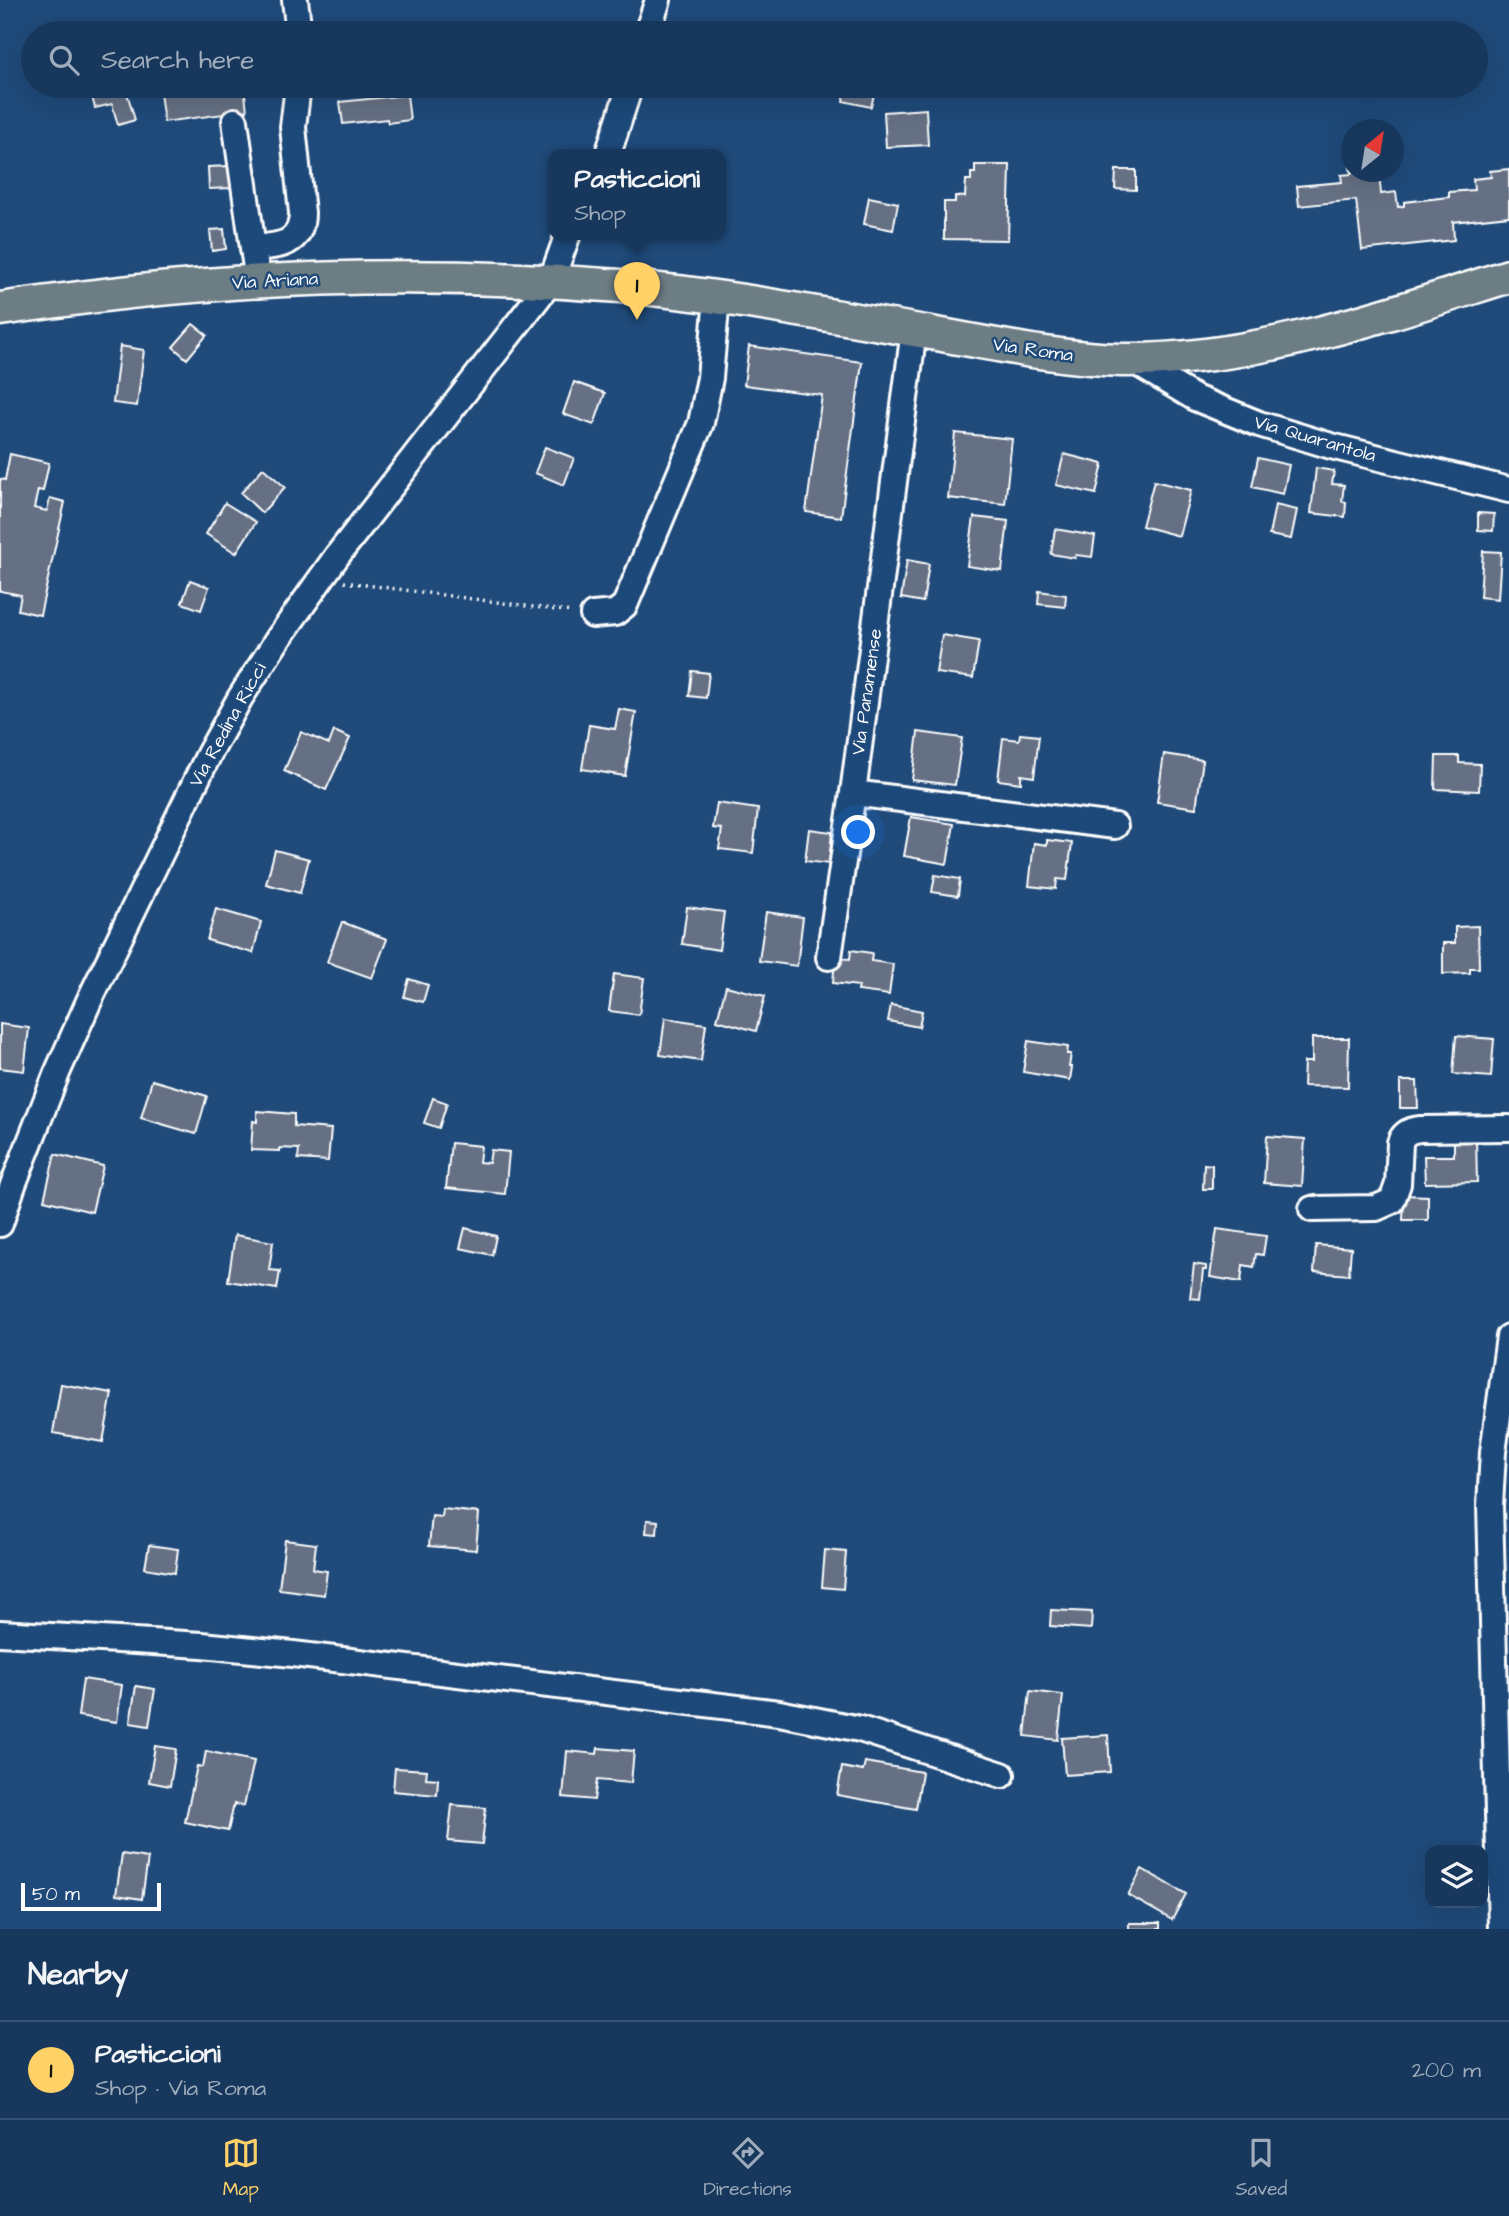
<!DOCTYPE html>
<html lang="en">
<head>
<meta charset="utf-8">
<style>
  :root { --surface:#17385c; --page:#244365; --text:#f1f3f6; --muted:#9eacbb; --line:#365272; --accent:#ffd166 }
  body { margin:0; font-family:"Architects Daughter",sans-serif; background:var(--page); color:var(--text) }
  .controls { position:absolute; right:21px; bottom:21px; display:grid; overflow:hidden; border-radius:14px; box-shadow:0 7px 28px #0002 }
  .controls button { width:63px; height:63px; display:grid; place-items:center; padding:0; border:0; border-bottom:2px solid var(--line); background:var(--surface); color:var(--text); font:35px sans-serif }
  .compass { position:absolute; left:1341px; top:119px; width:63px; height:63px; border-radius:50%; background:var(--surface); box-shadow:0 7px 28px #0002; rotate:30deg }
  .scale { position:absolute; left:21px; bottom:18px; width:140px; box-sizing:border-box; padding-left:7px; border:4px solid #fff; border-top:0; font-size:19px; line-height:24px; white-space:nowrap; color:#fff; -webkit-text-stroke:5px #1f4a7a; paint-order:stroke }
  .you { position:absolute; left:859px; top:833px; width:24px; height:24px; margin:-18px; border:5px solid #fff; border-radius:50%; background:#1a73e8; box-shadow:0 0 0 10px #1a73e833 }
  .badge { display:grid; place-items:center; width:46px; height:46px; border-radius:50%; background:var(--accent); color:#111; font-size:23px; font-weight:700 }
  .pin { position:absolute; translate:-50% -58px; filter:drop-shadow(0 2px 4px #0008) }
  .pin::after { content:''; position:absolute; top:37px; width:24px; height:21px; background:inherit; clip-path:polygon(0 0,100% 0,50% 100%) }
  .popup { position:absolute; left:548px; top:149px; width:178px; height:91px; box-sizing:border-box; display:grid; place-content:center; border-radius:14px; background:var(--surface); filter:drop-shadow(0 2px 5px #0005); font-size:23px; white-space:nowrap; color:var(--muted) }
  .popup b { font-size:26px; color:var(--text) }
  .popup::after { content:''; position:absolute; left:50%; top:100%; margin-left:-14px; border:14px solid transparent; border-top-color:var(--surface) }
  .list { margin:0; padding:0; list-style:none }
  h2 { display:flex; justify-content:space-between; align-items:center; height:91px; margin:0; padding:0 28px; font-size:30px }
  h2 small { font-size:23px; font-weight:400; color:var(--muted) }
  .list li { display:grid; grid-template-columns:46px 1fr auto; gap:21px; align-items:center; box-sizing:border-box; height:98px; padding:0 28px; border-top:2px solid var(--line) }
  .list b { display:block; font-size:26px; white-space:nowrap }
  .list p { margin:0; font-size:23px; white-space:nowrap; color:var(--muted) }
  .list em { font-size:23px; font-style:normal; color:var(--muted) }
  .icon { flex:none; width:38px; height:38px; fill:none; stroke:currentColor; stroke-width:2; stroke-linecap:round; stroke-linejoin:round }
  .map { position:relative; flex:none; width:1509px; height:1929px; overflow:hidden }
  .search { position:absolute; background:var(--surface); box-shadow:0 7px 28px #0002; left:21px; right:21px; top:21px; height:77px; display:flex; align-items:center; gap:18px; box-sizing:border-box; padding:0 24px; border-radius:38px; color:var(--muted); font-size:26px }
  .sheet { height:189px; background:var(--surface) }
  nav { display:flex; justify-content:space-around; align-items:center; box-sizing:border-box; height:98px; border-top:2px solid var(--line); background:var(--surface); font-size:19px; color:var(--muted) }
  nav a { display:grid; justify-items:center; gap:4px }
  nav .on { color:var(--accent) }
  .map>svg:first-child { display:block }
  .building { fill:#657084; stroke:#fff; stroke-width:2 }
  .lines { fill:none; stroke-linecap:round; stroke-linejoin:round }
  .minor-casing { stroke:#fff; stroke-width:30 }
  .major-casing { stroke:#fff; stroke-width:37 }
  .path { stroke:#fff; stroke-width:3.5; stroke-dasharray:2 5; stroke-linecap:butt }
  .minor { stroke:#1f4a7a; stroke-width:24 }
  .major { stroke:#6d7d84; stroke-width:32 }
  .labels { text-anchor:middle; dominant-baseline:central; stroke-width:5; stroke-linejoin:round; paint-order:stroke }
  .street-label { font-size:19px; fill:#fff; stroke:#1f4a7a }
</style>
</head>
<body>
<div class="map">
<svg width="1509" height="1929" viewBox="0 0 1509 1929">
  <rect width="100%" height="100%" fill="#1f4a7a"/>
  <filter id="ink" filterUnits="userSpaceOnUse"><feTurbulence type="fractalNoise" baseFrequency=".0143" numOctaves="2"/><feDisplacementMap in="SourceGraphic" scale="14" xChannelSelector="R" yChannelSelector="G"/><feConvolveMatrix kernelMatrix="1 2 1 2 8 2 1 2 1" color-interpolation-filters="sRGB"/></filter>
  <g filter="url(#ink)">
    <!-- building -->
    <g class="building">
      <polygon points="554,26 584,30 584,33 553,33"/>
      <polygon points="120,86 125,86 135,120 118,125 112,104 95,108 91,93"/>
      <polygon points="159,86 244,86 247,111 164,122"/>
      <polygon points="846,86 876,86 871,107 843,101"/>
      <polygon points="407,95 410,120 388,123 387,119 343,124 340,102"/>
      <polygon points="926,109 928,145 886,147 884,112"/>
      <polygon points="975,165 1010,165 1008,240 944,239 944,202 955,202 955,196 965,197 966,180 971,180 971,173 975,173"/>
      <polygon points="1350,165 1352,165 1352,172 1379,172 1381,194 1396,192 1398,207 1404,206 1404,202 1449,197 1449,192 1474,190 1473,179 1491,177 1490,171 1509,169 1509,216 1453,222 1454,240 1362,250 1356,200 1299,206 1297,186 1342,182 1341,175 1351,174"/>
      <polygon points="230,166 231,188 209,189 208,167"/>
      <polygon points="1116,170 1136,170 1136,190 1115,189"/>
      <polygon points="869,197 898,203 893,230 864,224"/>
      <polygon points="224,229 226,249 212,251 210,230"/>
      <polygon points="193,324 207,335 187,359 173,347"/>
      <polygon points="120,346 144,350 137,406 113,403"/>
      <polygon points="749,346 862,362 841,517 806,512 822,395 744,385"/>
      <polygon points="574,382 605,393 594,425 563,414"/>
      <polygon points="955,433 1012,439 1005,504 948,498"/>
      <polygon points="545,447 574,458 564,485 535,473"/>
      <polygon points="10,454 49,463 43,491 38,490 34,508 47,511 50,498 65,502 40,615 18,610 21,595 0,591 0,479 5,480"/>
      <polygon points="1064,454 1103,464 1096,494 1056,485"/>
      <polygon points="1258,458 1289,465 1283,494 1252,487"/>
      <polygon points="263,468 285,487 262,513 241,493"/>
      <polygon points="1316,468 1334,471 1332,484 1344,485 1342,501 1346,502 1345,517 1311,513"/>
      <polygon points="1154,481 1191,490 1179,536 1142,526"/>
      <polygon points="225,503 256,522 236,553 206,534"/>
      <polygon points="1275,505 1297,510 1291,539 1269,535"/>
      <polygon points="1478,513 1494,514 1493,531 1478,530"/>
      <polygon points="974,517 1008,521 1002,571 967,566"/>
      <polygon points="1055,529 1095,536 1092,557 1076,555 1075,558 1051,554"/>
      <polygon points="1483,551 1501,552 1498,599 1480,597"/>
      <polygon points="907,560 929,564 923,602 901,598"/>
      <polygon points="190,580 209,587 201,610 182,603"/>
      <polygon points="1039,591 1066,595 1065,607 1038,604"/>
      <polygon points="942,635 979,641 973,678 936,673"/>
      <polygon points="692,671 709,673 706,698 689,696"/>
      <polygon points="619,709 636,712 625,776 582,769 589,725 615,729"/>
      <polygon points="334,731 350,738 326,790 284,771 301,732 329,744"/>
      <polygon points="918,732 962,738 955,785 912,780"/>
      <polygon points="1020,734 1039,736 1034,777 1021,775 1021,783 998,780 1003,738 1019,740"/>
      <polygon points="1164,754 1203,760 1196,808 1157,802"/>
      <polygon points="1436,756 1459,756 1459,763 1480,764 1479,791 1435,789"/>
      <polygon points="717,803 758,809 753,853 719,849 722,829 713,828"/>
      <polygon points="911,817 954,824 947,864 904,856"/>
      <polygon points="809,829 832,832 829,864 805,861"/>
      <polygon points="1047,840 1072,843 1067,880 1057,879 1056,889 1029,886 1034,843 1047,845"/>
      <polygon points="275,850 309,859 300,893 266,884"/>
      <polygon points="935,875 960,879 958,896 932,892"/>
      <polygon points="687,907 724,912 719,950 682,944"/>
      <polygon points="216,909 261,922 253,953 207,940"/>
      <polygon points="766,912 803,917 797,966 759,961"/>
      <polygon points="342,922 387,939 372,978 327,962"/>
      <polygon points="1478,926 1479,968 1470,968 1470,973 1443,974 1443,943 1455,943 1455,927"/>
      <polygon points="851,950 872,953 871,961 893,964 889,995 858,991 859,986 833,983 835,958 850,959"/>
      <polygon points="614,974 644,978 639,1015 609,1011"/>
      <polygon points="409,979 428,985 423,1002 404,997"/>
      <polygon points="726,986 765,996 756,1031 717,1020"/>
      <polygon points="891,1005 922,1011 919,1027 888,1021"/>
      <polygon points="665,1018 706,1024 701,1061 660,1055"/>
      <polygon points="0,1024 29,1028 24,1071 0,1068"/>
      <polygon points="1456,1036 1494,1039 1491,1077 1453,1074"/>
      <polygon points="1312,1038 1349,1038 1348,1087 1303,1086 1304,1062 1312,1062"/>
      <polygon points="1028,1041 1068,1047 1067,1054 1071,1054 1069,1067 1072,1067 1070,1080 1023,1072"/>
      <polygon points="152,1080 207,1096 196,1134 141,1118"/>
      <polygon points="1400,1081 1417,1081 1418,1108 1400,1108"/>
      <polygon points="433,1098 447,1103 439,1128 424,1123"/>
      <polygon points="257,1111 294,1114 294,1126 331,1129 328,1161 298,1159 299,1149 280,1148 280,1151 251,1150 253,1121 257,1122"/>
      <polygon points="1267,1136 1305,1139 1302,1186 1264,1183"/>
      <polygon points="1476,1137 1477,1182 1425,1183 1424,1156 1454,1156 1454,1138"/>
      <polygon points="451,1143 481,1146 479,1162 489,1163 491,1150 509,1152 505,1194 446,1188"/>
      <polygon points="55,1154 103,1166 92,1212 44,1200"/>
      <polygon points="1204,1164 1212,1165 1212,1189 1203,1189"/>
      <polygon points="1404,1195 1428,1196 1428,1220 1403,1220"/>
      <polygon points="465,1228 496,1236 492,1255 460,1248"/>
      <polygon points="1217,1229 1266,1236 1263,1255 1256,1254 1254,1267 1243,1265 1241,1282 1210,1277"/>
      <polygon points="235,1235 273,1242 269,1270 280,1271 277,1289 228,1281"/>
      <polygon points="1316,1245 1351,1248 1349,1275 1314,1272"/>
      <polygon points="1194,1264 1206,1266 1206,1270 1203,1270 1200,1299 1190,1298"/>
      <polygon points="61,1384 112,1393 103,1442 53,1433"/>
      <polygon points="443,1509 479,1513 476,1550 429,1546 432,1516 442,1517"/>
      <polygon points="647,1520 658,1521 657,1534 646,1533"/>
      <polygon points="285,1540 316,1544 313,1569 327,1571 324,1595 279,1589"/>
      <polygon points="149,1545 178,1549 175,1573 145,1568"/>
      <polygon points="825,1550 846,1552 843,1589 822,1587"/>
      <polygon points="1051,1610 1092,1612 1091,1629 1050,1626"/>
      <polygon points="83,1679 122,1685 117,1722 78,1716"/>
      <polygon points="136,1686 155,1689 149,1726 130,1723"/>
      <polygon points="1030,1691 1063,1695 1058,1740 1025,1736"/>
      <polygon points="1108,1735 1110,1772 1065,1775 1062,1738"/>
      <polygon points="155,1746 176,1749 170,1786 149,1782"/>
      <polygon points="598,1748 634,1751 631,1783 597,1780 594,1800 563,1797 567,1751 597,1754"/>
      <polygon points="206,1751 254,1761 244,1806 234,1804 228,1831 185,1822 197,1766 203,1767"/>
      <polygon points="865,1762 922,1772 916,1809 837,1795 842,1767 863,1771"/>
      <polygon points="395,1768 427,1770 426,1778 438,1779 437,1795 393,1791"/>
      <polygon points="452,1805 486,1808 482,1844 448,1841"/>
      <polygon points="122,1854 148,1858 142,1899 116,1895"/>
      <polygon points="1142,1869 1186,1894 1172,1920 1128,1895"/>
      <rect x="1129" y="1923" width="31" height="6"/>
    </g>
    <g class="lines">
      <defs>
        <g id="minor">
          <polyline points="295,0 299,33"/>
          <polyline points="647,33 658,0"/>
          <polyline points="235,121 253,248"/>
          <polyline points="608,154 630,86"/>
          <path d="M258,281l-5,-33c26,-2 49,-3 49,-35l-9,-86 5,-41"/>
          <polyline points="914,330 853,793 1115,826"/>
          <polyline points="1132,360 1195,398 1259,424 1331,446 1509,490"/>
          <polyline points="593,615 615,613 625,605 701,423 710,378 717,297"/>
          <polyline points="829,957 853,793"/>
          <path d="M1312,1209l64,-1 16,-7 6,-17 2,-41c3,-10 10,-13 20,-14l89,-1"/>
          <polyline points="0,1224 13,1185 57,1073 89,1001 209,754 240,698 278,639 337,556 551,281 568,234"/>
          <polyline points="0,1633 202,1645 293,1654 779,1713 860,1729 1002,1775"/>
          <polyline points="1501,1929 1490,1506 1493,1452 1509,1337"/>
        </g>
        <path id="major" d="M0,309c68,-10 137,-19 206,-24 138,-11 276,-10 414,1 104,9 207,29 311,47 62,11 126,25 190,27 131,2 264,-45 388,-84"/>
      </defs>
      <!-- minor casing -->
      <use href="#minor" class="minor-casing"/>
      <!-- major casing -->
      <use href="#major" class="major-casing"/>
      <!-- path -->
      <polyline class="path" points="344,582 572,612"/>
      <!-- minor -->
      <use href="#minor" class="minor"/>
      <!-- major -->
      <use href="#major" class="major"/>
    </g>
  </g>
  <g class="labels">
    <!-- street labels -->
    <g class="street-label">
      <text transform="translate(275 281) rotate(-3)">Via Ariana</text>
      <text transform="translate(1033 350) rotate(8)">Via Roma</text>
      <text transform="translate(1315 439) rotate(16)">Via Quarantola</text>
      <text transform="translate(867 692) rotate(-82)">Via Panamense</text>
      <text transform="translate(228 725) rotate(-61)">Via Redina Ricci</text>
    </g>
  </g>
</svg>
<div class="controls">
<button><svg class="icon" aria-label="layers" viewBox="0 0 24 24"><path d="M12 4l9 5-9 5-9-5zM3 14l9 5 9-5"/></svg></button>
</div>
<svg class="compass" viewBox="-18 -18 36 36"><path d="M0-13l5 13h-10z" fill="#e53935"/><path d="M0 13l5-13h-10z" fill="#9eacbb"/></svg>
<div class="scale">50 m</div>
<div class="you"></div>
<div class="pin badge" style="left:637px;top:320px">1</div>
<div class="popup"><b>Pasticcioni</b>Shop</div>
<div class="search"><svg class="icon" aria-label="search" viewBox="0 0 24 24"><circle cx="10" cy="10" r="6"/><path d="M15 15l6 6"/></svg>Search here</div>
</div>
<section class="sheet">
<h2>Nearby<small></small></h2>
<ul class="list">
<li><span class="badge">1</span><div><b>Pasticcioni</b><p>Shop · Via Roma</p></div><em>200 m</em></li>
</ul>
</section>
<nav>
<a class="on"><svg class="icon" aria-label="map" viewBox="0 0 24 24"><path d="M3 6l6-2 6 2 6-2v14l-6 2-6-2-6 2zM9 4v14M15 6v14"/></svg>Map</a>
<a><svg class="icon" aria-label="directions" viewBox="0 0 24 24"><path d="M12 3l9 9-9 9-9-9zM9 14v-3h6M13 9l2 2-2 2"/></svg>Directions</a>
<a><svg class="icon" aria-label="saved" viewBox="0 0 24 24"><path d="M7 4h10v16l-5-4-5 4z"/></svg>Saved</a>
</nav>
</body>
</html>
